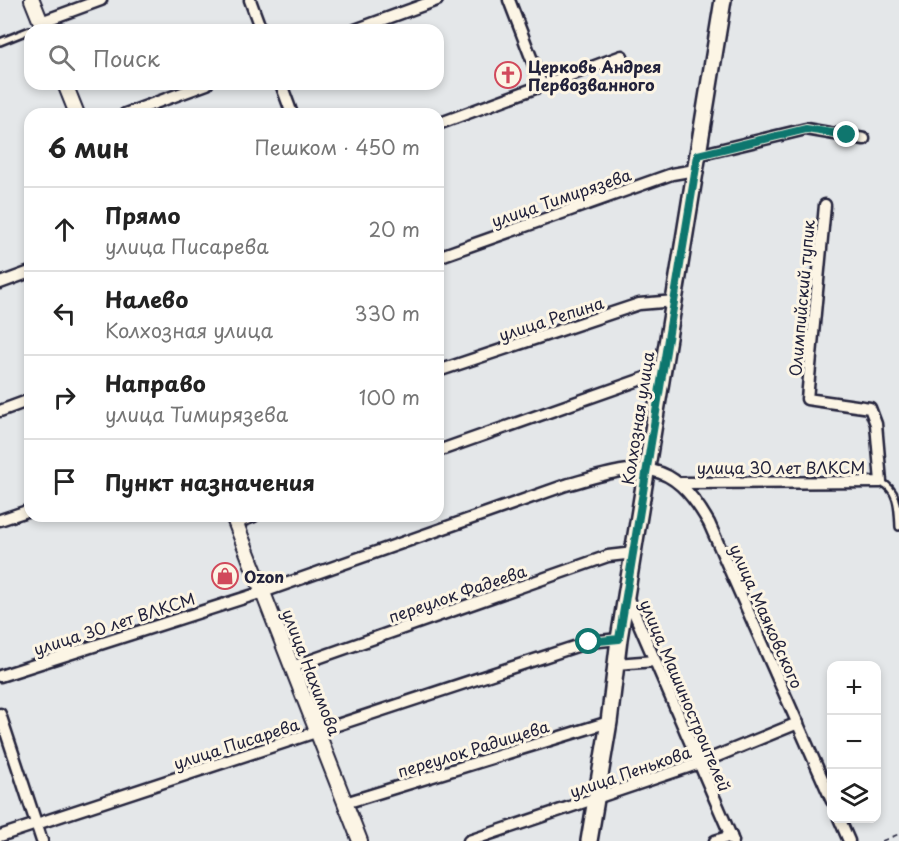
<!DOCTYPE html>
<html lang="ru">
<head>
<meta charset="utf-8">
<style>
  :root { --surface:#fff; --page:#f6f6f6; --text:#222; --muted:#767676; --line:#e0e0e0 }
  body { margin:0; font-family:"Playpen Sans",sans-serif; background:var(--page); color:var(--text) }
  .controls { position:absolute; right:18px; bottom:18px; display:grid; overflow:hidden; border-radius:12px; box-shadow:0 3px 9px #0003 }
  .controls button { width:54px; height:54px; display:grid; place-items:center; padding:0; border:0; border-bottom:2px solid var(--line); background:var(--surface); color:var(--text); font:30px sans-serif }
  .stop { position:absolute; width:18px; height:18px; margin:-14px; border:4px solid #0f766e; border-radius:50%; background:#fff }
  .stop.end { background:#0f766e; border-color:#fff; box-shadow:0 2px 6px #0008 }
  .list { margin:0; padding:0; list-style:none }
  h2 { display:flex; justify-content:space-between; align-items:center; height:78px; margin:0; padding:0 24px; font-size:26px }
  h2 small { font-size:20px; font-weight:400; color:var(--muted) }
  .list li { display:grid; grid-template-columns:39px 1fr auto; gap:18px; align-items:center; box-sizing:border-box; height:84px; padding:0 24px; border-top:2px solid var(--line) }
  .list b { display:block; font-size:22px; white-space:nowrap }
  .list p { margin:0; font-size:20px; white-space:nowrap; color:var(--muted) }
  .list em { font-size:20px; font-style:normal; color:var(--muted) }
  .icon { flex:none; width:33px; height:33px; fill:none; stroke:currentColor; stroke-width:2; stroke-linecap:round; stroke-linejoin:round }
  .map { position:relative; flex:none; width:899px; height:841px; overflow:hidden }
  .search { position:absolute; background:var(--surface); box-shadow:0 3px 9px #0003; left:24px; top:24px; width:420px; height:66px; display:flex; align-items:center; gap:15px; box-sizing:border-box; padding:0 21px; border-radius:18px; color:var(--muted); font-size:22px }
  .panel { position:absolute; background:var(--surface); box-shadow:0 3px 9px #0003; left:24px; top:108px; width:420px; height:414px; border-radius:18px }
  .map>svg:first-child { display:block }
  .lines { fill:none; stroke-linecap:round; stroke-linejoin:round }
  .service-casing { stroke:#22223b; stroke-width:10 }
  .minor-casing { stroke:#22223b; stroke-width:15 }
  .tertiary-casing { stroke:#22223b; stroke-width:18 }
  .secondary-casing { stroke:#22223b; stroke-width:20 }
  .path { stroke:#22223b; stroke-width:1.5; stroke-dasharray:6 4.5; stroke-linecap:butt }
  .service { stroke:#fcf5e5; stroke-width:5 }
  .minor { stroke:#fcf5e5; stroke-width:10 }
  .tertiary { stroke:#fcf5e5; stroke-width:14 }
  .secondary { stroke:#fcf5e5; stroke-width:15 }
  .route { stroke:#0f766e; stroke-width:8 }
  .labels { text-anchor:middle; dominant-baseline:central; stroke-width:6; stroke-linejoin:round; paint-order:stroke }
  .poi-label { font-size:16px; font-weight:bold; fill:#22223b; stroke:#fcf5e5; text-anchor:start }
  .street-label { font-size:16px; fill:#22223b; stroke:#fcf5e5 }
</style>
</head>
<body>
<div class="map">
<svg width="899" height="841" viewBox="0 0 899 841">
  <rect width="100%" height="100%" fill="#e4e7e9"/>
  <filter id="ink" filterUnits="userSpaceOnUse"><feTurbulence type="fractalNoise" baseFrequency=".0167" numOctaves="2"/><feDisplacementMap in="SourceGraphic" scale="12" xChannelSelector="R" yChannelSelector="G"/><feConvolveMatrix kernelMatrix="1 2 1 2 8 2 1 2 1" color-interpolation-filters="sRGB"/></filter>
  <g filter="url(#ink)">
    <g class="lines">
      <defs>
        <g id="service">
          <polyline points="0,42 30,30"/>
          <path d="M881,482c18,8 17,28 18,45"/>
        </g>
        <g id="minor">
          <polyline points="250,0 261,30"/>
          <polyline points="509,0 542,86"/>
          <polyline points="41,22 101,0"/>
          <polyline points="355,30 437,0"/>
          <polyline points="281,84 292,114"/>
          <polyline points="125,114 207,84"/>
          <polyline points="438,124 622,56"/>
          <polyline points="698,155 806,129 864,139"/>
          <polyline points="438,257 672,174 695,170"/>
          <polyline points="0,283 30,272"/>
          <polyline points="438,371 639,304 675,301"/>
          <polyline points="0,411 30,400"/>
          <polyline points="438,451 645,378 662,375"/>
          <polyline points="681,483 881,482 876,424 870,408 807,399 825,205"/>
          <polyline points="0,520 30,510"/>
          <polyline points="236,523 254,516"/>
          <polyline points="626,594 733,841"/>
          <polyline points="616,664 655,661"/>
          <polyline points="292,667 608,556 634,553"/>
          <path d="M0,676l263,-84 303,-107c70,-19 102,-34 143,38l123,278"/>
          <polyline points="0,714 42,841"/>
          <polyline points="345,803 609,722"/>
          <polyline points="839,818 849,841"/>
          <polyline points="0,836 589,642 619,639"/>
          <polyline points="469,841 700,763 798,723"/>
          <polyline points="715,841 731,836"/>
        </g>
        <g id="tertiary">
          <polyline points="32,0 44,30"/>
          <polyline points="65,84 77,114"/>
          <polyline points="233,516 360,841"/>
        </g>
        <polyline id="secondary" points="589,841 609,722 619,639 723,0"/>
      </defs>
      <!-- service casing -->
      <use href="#service" class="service-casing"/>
      <!-- minor casing -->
      <use href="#minor" class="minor-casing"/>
      <!-- tertiary casing -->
      <use href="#tertiary" class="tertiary-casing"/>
      <!-- secondary casing -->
      <use href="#secondary" class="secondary-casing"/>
      <!-- path -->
      <polyline class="path" points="882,841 899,834"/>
      <!-- service -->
      <use href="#service" class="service"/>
      <!-- minor -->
      <use href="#minor" class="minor"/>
      <!-- tertiary -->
      <use href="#tertiary" class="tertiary"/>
      <!-- secondary -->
      <use href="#secondary" class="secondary"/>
    </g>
  </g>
  <g class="lines" filter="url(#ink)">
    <!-- route -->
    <polyline class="route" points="589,642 619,639 698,155 806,129 847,135"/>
  </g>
  <!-- icons -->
  <defs>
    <symbol id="church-ring" viewBox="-11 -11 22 22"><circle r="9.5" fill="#fcf5e5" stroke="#d1495b" stroke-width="1.5"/><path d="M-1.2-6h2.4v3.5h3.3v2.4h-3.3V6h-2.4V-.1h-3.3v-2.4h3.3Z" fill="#d1495b"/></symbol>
    <symbol id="shop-ring" viewBox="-11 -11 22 22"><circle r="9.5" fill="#fcf5e5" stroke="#d1495b" stroke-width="1.5"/><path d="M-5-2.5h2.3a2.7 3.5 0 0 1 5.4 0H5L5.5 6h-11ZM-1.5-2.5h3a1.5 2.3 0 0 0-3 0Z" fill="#d1495b"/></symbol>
  </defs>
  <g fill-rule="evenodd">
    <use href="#church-ring" x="493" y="60" width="30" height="30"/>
    <use href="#shop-ring" x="210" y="561" width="30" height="30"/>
  </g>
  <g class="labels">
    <!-- poi labels -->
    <g class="poi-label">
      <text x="528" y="66">Церковь Андрея<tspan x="528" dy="18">Первозванного</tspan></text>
      <text x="244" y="576">Ozon</text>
    </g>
    <!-- street labels -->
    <g class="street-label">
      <text transform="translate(561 197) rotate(-19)">улица Тимирязева</text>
      <text transform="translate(801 298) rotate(-85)">Олимпийский тупик</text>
      <text transform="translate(551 318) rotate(-18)">улица Репина</text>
      <text transform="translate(637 418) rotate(-81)">Колхозная улица</text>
      <text x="781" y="467">улица 30 лет ВЛКСМ</text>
      <text transform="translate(457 593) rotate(-19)">переулок Фадеева</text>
      <text transform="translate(767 616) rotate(66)">улица Маяковского</text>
      <text transform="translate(114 623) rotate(-18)">улица 30 лет ВЛКСМ</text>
      <text transform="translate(312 672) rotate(69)">улица Нахимова</text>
      <text transform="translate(686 695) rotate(67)">улица Машиностроителей</text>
      <text transform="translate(236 743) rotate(-18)">улица Писарева</text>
      <text transform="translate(473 748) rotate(-17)">переулок Радищева</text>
      <text transform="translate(630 771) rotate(-19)">улица Пенькова</text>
    </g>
  </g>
</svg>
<div class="controls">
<button>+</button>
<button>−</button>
<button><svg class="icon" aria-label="layers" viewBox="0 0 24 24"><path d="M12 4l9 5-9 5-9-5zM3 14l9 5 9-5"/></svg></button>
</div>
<div class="stop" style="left:589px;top:642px"></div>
<div class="stop end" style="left:847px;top:135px"></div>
<div class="search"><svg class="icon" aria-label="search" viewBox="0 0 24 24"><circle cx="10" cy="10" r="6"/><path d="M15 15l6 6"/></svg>Поиск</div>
<section class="panel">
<h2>6 мин<small>Пешком · 450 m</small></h2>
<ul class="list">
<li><svg class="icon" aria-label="ahead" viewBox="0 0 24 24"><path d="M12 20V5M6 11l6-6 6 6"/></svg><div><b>Прямо</b><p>улица Писарева</p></div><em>20 m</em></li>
<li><svg class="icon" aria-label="left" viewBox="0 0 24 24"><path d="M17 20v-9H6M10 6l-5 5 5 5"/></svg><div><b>Налево</b><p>Колхозная улица</p></div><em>330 m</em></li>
<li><svg class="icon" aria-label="right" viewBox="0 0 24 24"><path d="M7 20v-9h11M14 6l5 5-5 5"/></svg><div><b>Направо</b><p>улица Тимирязева</p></div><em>100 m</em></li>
<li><svg class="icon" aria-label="arrive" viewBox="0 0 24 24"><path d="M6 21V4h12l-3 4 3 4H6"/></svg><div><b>Пункт назначения</b></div></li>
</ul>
</section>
</div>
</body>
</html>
